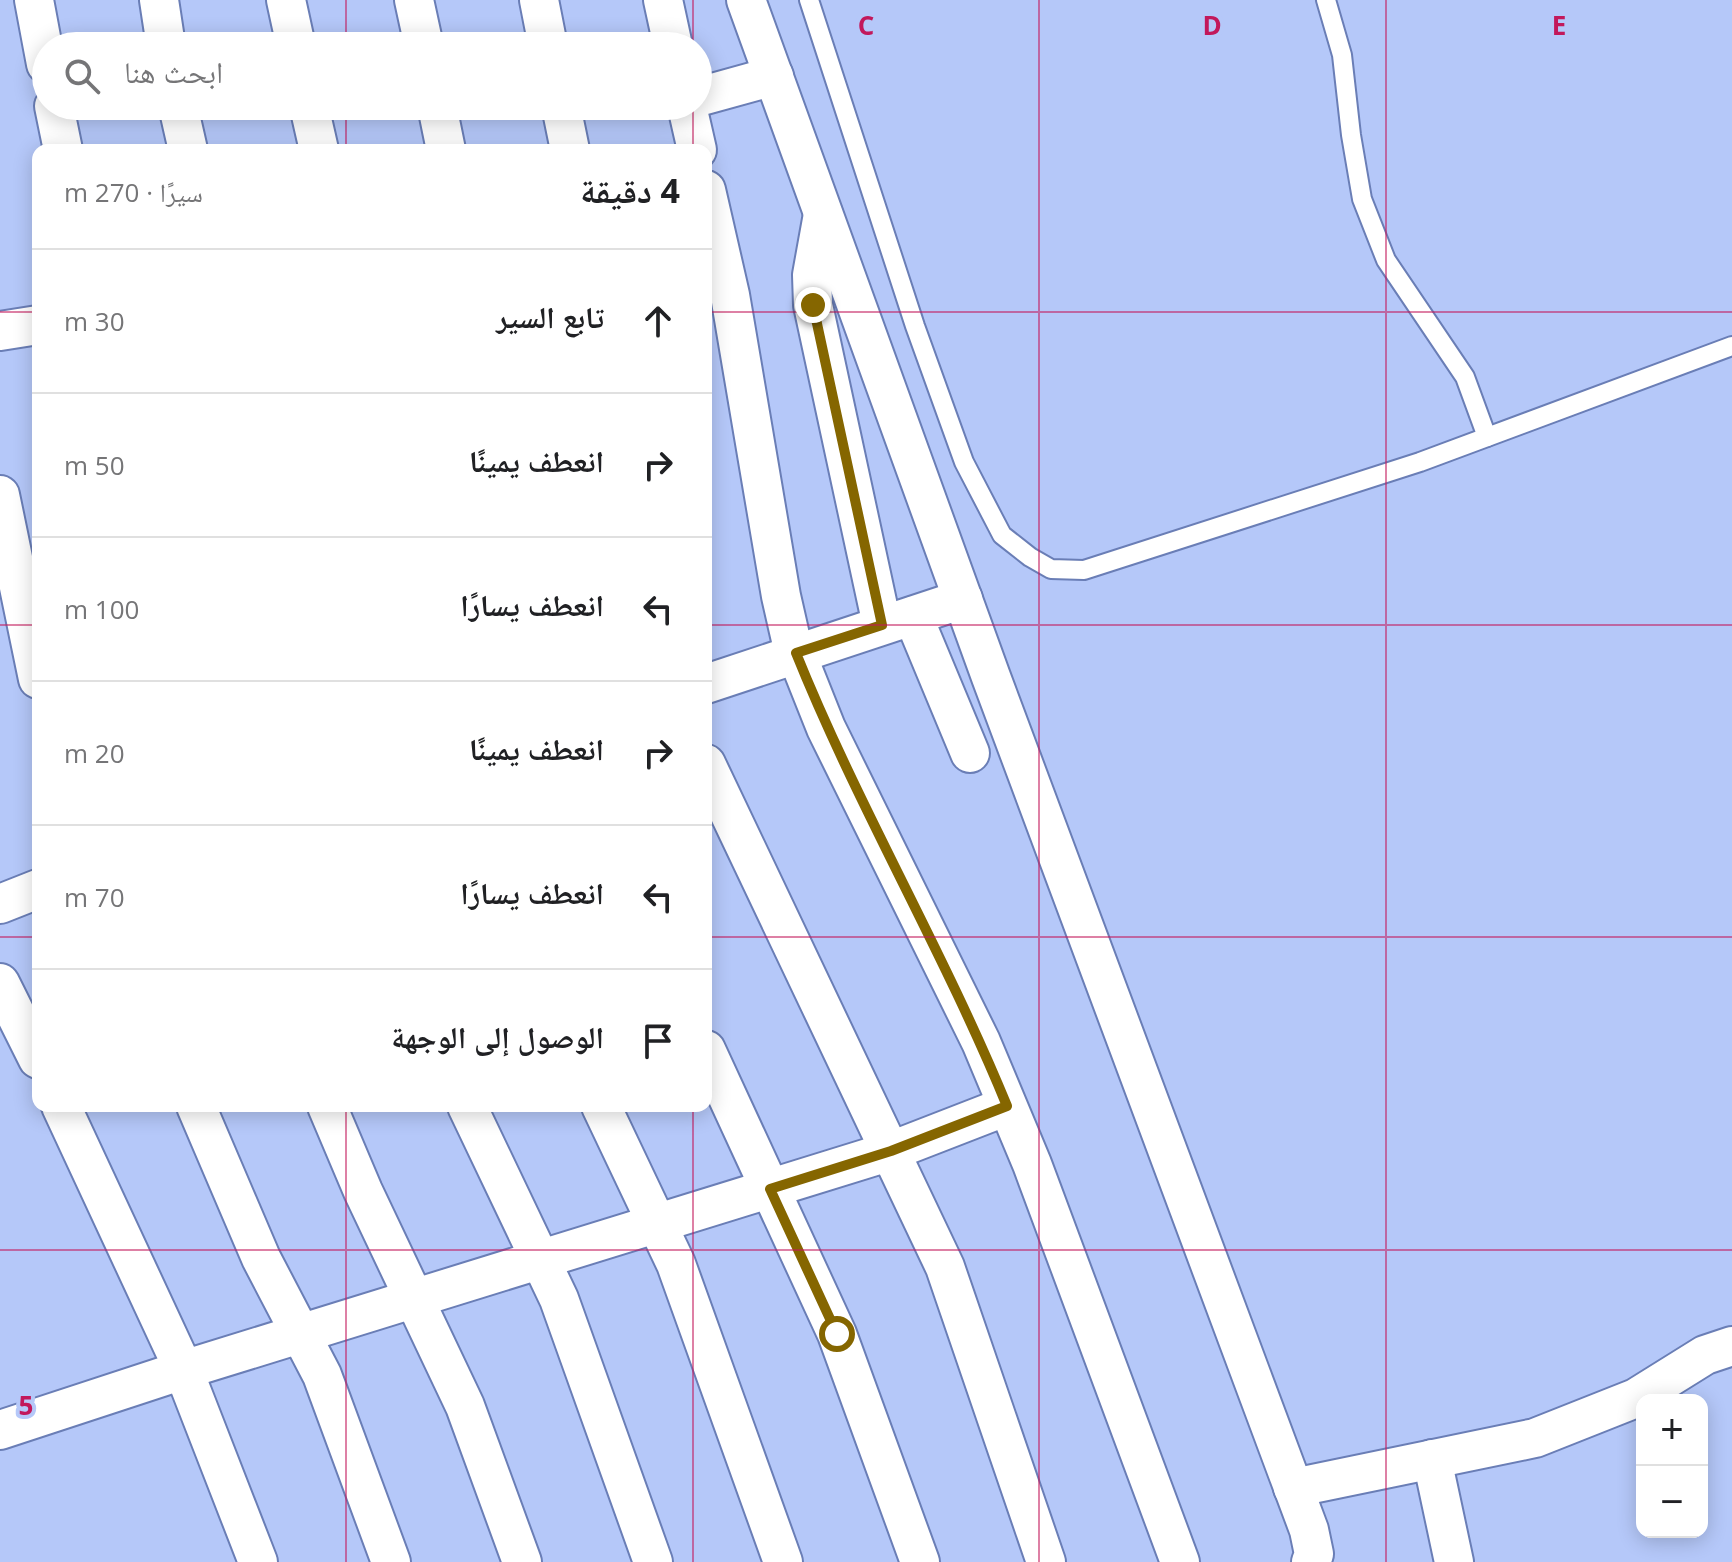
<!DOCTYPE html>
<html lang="ar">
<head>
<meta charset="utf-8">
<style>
  :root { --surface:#fff; --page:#f2f2f2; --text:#202124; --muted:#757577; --line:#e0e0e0 }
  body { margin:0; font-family:"Open Sans","Noto Naskh Arabic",sans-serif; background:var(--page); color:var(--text); direction:rtl }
  .controls { position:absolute; right:24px; bottom:24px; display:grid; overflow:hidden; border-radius:16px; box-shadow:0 4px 20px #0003 }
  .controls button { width:72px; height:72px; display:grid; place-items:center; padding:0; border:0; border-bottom:2px solid var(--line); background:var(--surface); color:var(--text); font:40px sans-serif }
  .stop { position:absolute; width:24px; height:24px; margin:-18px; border:6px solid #856600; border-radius:50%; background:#fff }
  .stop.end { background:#856600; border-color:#fff; box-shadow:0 2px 8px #0008 }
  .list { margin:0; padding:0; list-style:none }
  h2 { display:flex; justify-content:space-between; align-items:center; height:104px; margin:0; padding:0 32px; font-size:34px }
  h2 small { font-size:26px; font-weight:400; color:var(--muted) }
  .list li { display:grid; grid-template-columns:52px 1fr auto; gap:24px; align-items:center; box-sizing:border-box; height:144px; padding:0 32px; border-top:2px solid var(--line) }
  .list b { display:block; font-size:30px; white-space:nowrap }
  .list em { font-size:26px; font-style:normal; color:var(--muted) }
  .icon { flex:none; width:44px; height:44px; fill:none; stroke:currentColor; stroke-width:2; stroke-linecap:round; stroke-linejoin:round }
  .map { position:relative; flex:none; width:1732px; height:1562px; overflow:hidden; direction:ltr }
  .search { position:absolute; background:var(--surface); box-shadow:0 4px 20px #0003; left:32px; top:32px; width:680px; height:88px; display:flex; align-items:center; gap:20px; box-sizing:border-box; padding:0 28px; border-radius:44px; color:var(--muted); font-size:30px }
  .panel { position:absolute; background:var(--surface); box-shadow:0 4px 20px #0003; left:32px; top:144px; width:680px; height:968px; border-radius:16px; direction:rtl }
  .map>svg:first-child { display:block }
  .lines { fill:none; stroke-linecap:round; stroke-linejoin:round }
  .lane-casing { stroke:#6a7eb6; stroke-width:22 }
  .street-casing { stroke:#6a7eb6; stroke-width:42 }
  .lane { stroke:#fff; stroke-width:18 }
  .street { stroke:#fff; stroke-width:38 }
  .route { stroke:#856600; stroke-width:10 }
  .grid { fill:none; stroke:#c2185b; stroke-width:2; stroke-opacity:0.55 }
  .grid-label { font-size:26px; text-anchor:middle; font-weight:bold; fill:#c2185b; stroke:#b5c8f9; stroke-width:8; stroke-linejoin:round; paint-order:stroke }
</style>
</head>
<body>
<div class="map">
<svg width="1732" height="1562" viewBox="0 0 1732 1562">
  <rect width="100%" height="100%" fill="#b5c8f9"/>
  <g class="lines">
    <defs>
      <g id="lane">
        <polyline points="809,0 915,326 964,462 1002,535 1030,557 1051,569 1084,570 1420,462 1732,346"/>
        <polyline points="1326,0 1342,55 1351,135 1362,199 1386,260 1465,377 1487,437"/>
      </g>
      <g id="street">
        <polyline points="34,0 46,64"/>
        <polyline points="159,0 166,46"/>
        <polyline points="286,0 296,46"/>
        <polyline points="414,0 424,46"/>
        <polyline points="539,0 548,46"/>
        <polyline points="663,0 673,46"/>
        <polyline points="746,0 991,677 1309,1530 1314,1554 1311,1562"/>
        <polyline points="698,97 774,76"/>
        <polyline points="54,106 63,150"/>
        <polyline points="178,106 188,150"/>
        <polyline points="309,106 319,150"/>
        <polyline points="437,106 446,150"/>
        <polyline points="561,106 570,150"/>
        <polyline points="687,106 697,150"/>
        <polyline points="706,190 730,295 781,596 791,640 826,728 981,1042 1032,1164 1180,1562"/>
        <polyline points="823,214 812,275 813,305 882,625"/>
        <polyline points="0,331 38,325"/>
        <polyline points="0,495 38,679"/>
        <polyline points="913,616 970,753"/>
        <polyline points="706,684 963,599"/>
        <polyline points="706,764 945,1267 1046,1562"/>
        <polyline points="0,904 38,889"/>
        <polyline points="0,983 38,1059"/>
        <polyline points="706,1050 837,1334 920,1562"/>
        <polyline points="61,1106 181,1364 258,1562"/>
        <polyline points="196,1106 261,1258 322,1375 391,1562"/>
        <polyline points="327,1106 363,1191 465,1406 522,1562"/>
        <polyline points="467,1106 559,1299 653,1562"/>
        <polyline points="601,1106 676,1264 783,1562"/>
        <polyline points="0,1430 183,1370 891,1151 1007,1106"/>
        <polyline points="1432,1459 1454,1562"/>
        <polyline points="1293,1488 1535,1438 1636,1398 1705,1355 1732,1346"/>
      </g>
    </defs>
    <!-- lane casing -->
    <use href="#lane" class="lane-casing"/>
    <!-- street casing -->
    <use href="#street" class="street-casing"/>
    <!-- lane -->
    <use href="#lane" class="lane"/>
    <!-- street -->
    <use href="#street" class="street"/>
  </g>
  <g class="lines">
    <!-- route -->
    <path class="route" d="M813,305l69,320 -86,28c62,154 148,299 211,453l-116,45 -121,38 67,145"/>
  </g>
  <!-- grid -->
  <path class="grid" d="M346,0v46M693,0v46M1039,0v1562M1386,0v1562M346,106v44M693,106v44M0,312h38M706,312h1026M0,625h38M706,625h1026M0,937h38M706,937h1026M346,1106v456M693,1106v456M0,1250h1732"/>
  <g class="grid-label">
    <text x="866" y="35">C</text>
    <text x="1212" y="35">D</text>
    <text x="1559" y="35">E</text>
    <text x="26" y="1415">5</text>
  </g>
</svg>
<div class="controls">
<button>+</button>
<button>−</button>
</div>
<div class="stop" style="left:837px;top:1334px"></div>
<div class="stop end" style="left:813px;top:305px"></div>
<div class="search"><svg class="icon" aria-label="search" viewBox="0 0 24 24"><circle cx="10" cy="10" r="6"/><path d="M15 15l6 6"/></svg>ابحث هنا</div>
<section class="panel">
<h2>4 دقيقة<small>سيرًا · 270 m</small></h2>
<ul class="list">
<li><svg class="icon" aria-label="ahead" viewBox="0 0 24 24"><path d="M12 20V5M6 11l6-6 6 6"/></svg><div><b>تابع السير</b></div><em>30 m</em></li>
<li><svg class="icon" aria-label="right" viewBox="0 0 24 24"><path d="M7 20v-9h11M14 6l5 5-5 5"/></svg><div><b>انعطف يمينًا</b></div><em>50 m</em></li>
<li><svg class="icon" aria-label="left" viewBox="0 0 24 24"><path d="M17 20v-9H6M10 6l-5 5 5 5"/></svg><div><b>انعطف يسارًا</b></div><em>100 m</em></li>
<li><svg class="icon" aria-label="right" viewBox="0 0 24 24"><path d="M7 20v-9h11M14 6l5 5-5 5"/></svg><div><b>انعطف يمينًا</b></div><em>20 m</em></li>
<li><svg class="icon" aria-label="left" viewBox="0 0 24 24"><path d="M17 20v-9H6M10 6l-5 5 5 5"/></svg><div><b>انعطف يسارًا</b></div><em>70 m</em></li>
<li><svg class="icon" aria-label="arrive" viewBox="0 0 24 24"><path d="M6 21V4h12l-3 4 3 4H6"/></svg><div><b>الوصول إلى الوجهة</b></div></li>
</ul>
</section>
</div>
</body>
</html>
